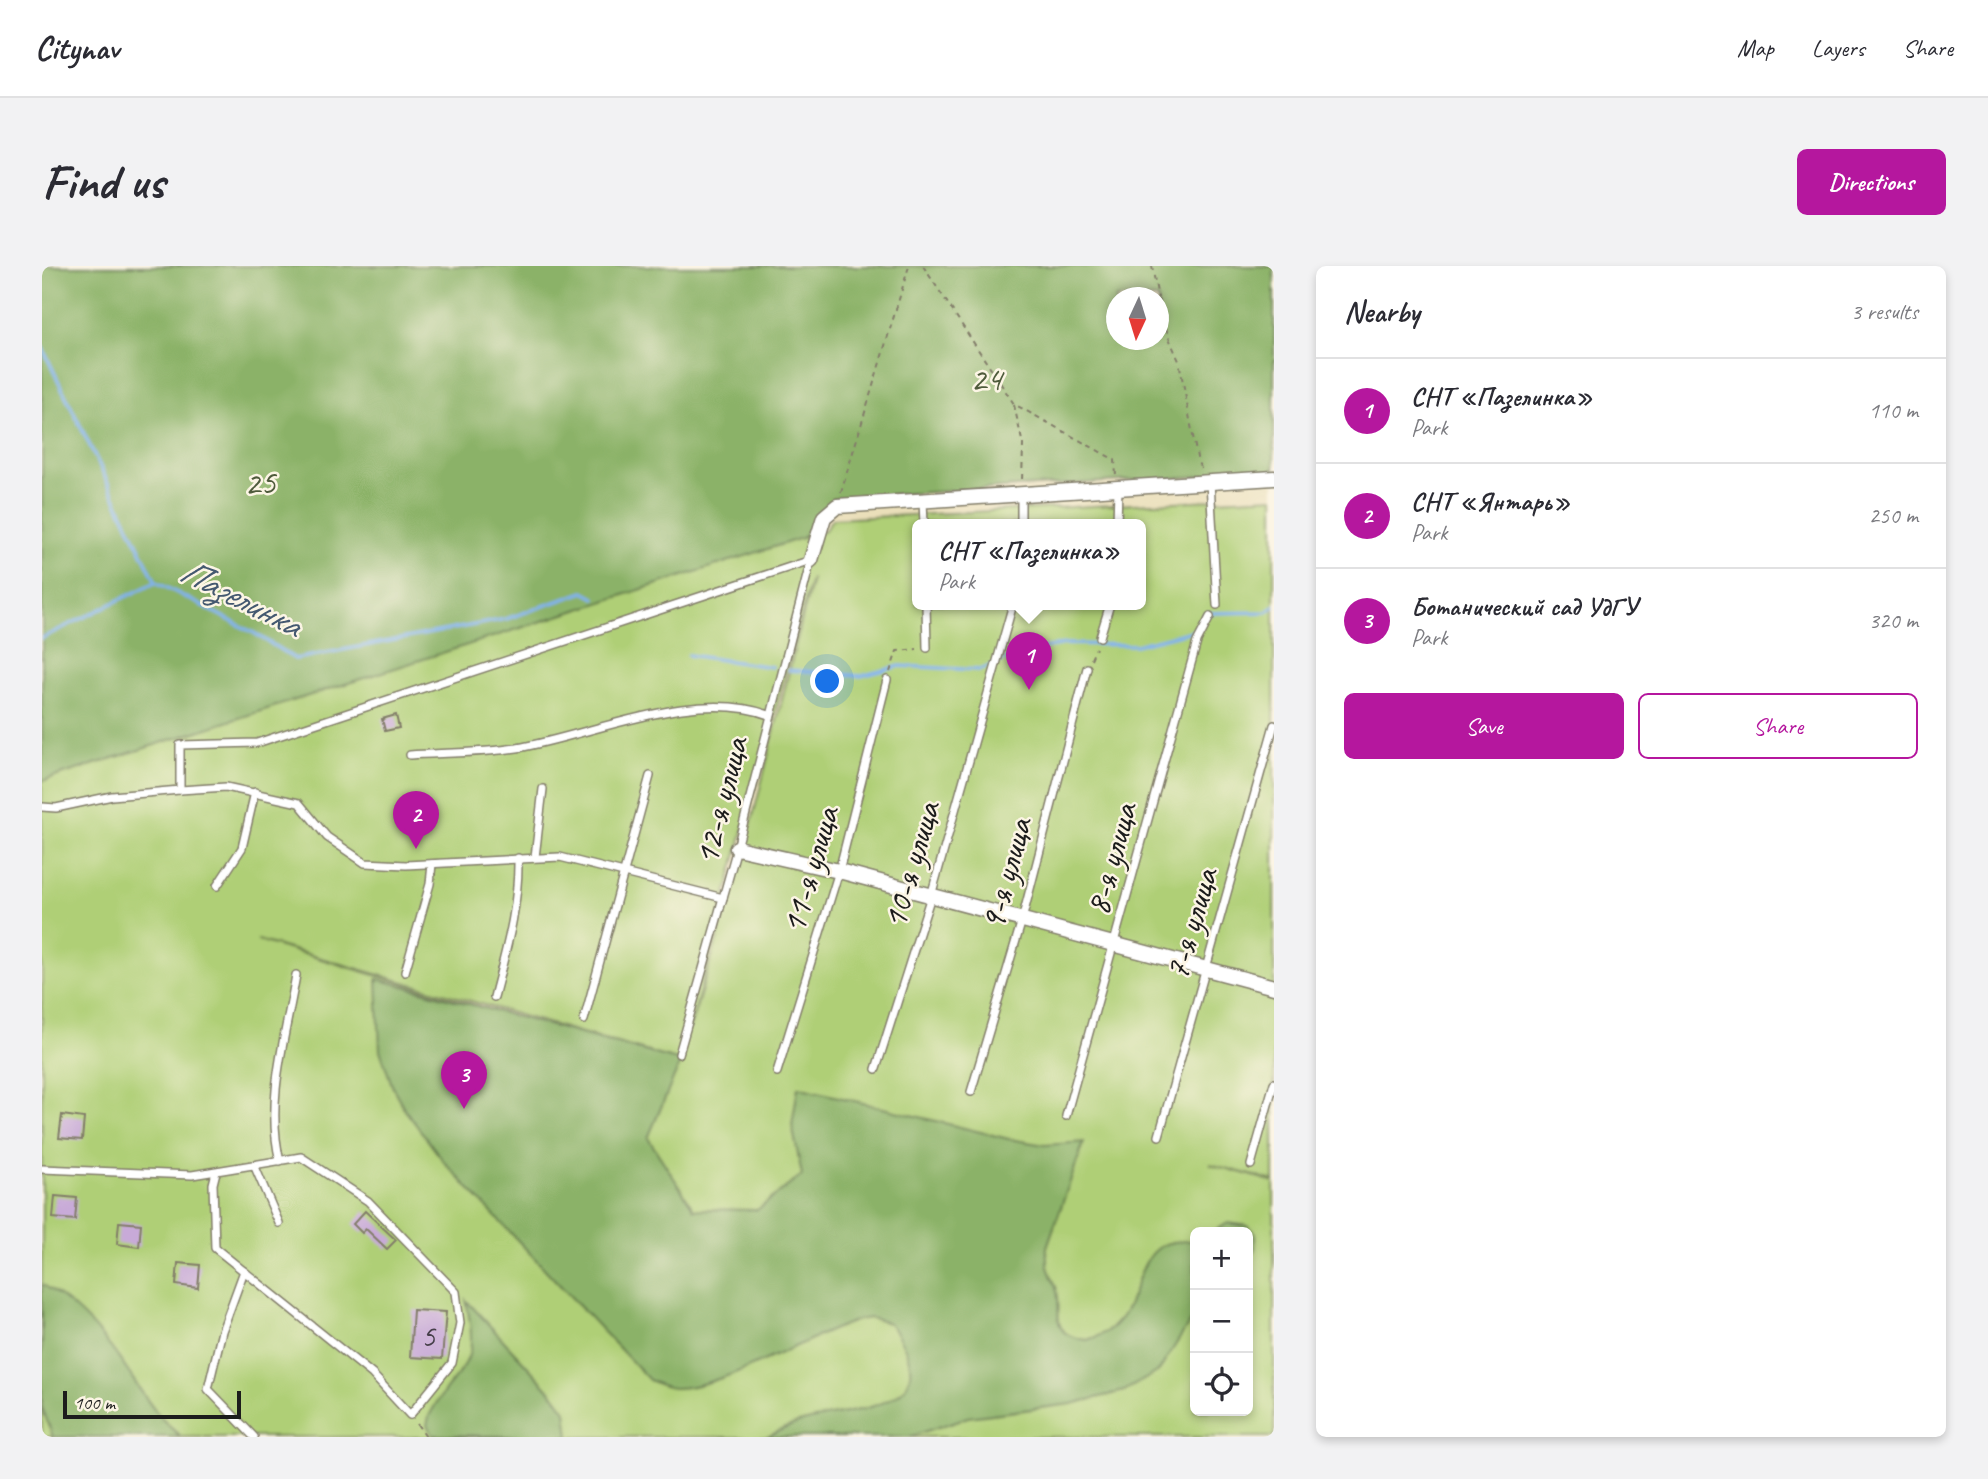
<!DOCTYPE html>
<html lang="en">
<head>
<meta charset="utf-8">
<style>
  :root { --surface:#fff; --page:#f2f2f3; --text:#2b2b33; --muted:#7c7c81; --line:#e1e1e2; --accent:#b5179e }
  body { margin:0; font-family:Caveat,sans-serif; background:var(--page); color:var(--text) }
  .controls { position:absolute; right:21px; bottom:21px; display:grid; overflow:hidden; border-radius:10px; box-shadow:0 4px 10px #0003 }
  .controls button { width:63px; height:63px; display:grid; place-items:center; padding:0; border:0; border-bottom:2px solid var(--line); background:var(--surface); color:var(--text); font:35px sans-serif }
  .compass { position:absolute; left:1064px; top:21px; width:63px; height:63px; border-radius:50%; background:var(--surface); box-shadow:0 4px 10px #0003; rotate:184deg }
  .scale { position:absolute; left:21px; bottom:18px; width:178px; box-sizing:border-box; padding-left:7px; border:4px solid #1c1c1c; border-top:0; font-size:19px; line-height:24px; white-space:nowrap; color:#1c1c1c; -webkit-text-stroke:5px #fcf5e5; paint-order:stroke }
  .you { position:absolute; left:786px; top:416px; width:24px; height:24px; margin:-18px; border:5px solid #fff; border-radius:50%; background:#1a73e8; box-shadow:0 0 0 10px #1a73e833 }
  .badge { display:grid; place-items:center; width:46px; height:46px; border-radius:50%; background:var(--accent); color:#fff; font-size:23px; font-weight:700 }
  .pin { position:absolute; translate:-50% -58px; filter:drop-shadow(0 2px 4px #0008) }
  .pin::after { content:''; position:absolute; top:37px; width:24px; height:21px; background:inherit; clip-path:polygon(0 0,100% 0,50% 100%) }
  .popup { position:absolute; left:870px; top:253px; width:234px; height:91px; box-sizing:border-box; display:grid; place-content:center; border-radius:10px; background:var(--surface); filter:drop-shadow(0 2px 5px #0005); font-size:23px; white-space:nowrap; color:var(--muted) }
  .popup b { font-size:26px; color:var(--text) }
  .popup::after { content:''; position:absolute; left:50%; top:100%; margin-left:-14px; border:14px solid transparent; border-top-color:var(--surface) }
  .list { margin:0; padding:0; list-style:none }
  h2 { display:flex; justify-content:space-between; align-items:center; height:91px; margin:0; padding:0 28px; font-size:30px }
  h2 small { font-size:23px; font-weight:400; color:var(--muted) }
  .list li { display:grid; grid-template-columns:46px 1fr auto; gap:21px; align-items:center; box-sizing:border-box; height:105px; padding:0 28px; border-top:2px solid var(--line) }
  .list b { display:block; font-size:26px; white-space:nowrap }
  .list p { margin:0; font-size:23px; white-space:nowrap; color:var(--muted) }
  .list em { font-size:23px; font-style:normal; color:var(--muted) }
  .actions { display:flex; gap:14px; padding:21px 28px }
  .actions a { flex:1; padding:16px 0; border:2px solid var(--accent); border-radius:10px; text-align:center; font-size:24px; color:var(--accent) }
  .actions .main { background:var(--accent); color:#fff }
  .icon { flex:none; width:38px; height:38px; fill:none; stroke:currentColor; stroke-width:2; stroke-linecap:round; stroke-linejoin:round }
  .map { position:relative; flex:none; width:1232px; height:1171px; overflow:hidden; border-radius:10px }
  header { display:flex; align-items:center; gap:42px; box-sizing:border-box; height:98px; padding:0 35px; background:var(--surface); border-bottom:2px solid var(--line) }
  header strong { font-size:33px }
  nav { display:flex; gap:38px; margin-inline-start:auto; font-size:24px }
  .intro { display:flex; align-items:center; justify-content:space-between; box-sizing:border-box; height:168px; padding:0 42px }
  h1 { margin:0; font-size:49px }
  .button { padding:18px 32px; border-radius:10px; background:var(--accent); color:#fff; font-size:24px; font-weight:700 }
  main { display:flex; gap:42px; padding:0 42px }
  aside { flex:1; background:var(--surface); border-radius:10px; box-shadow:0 4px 10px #0003 }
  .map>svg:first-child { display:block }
  .green { fill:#afcf76; stroke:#667649; stroke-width:2; fill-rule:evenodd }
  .forest { fill:#8bb267; stroke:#546742; stroke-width:2; fill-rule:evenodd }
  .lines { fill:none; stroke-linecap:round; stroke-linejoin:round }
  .stream { stroke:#81b2ed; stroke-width:3.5 }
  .building { fill:#c8aad8 }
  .service-casing { stroke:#837e6b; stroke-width:10 }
  .minor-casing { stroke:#837e6b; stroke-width:17 }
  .path { stroke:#837e6b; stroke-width:2; stroke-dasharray:5 5; stroke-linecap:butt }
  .service { stroke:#fff; stroke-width:7 }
  .minor { stroke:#fff; stroke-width:14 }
  .labels { text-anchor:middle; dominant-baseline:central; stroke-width:5; stroke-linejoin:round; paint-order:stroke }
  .number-label { font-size:32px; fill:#47404b }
  .park-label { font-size:35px; fill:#4f5b3c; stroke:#fcf5e5 }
  .street-label { font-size:35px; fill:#1c1c1c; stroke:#fcf5e5 }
  .water-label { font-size:37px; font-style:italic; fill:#445870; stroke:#fcf5e5 }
</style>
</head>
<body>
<header>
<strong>Citynav</strong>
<nav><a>Map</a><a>Layers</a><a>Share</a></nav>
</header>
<div class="intro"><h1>Find us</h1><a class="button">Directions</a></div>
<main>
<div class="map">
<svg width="1232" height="1171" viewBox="0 0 1232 1171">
  <rect width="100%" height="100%" fill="#fcf5e5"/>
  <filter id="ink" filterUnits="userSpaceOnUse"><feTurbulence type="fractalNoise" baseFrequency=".0143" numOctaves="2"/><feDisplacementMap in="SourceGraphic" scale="14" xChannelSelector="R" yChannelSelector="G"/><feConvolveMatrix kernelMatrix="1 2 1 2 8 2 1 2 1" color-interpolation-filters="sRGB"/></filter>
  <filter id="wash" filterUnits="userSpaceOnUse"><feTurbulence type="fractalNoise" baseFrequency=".00686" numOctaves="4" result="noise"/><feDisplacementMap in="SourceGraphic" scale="28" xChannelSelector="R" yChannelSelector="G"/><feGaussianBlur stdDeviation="1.57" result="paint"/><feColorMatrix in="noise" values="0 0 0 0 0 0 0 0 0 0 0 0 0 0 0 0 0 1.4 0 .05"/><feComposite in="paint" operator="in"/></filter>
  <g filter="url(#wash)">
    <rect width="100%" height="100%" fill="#eadfba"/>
    <!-- green -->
    <path class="green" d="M1232,231v684l-64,-17 64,18v255h-1232v-656l783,-251 7,-11zM875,258h224v80h-224zM770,313l-67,270 -55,179 121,-449zM215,674h1l398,114 -74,-17zM1153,966h53v179h-53z"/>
    <!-- forest -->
    <g class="forest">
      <path d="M0,0h1232v206l-440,26 -32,40 -760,243zM1074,32h42v42h-42z"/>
      <path d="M335,713l304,82 -33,77 46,71 63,1 45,-35 -10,-50 6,-38 211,52 36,6 39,-3 -37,105c-1,19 1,21 8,37 11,27 -12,50 32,56 58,-16 39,-74 76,-95 9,-5 22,-3 32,-5v74l-36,57 -35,20 -52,13 -104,13 -59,20h-143c9,-4 19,-9 29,-13 55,-17 161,-12 94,-101l-19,-5 -12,2c-49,16 -136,68 -183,68 -9,0 -17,-4 -26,-8l-204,-217 -40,-53 -12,-22 -13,-38z"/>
      <polygon points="1186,957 1206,960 1213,967 1213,985 1206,990 1206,966 1170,966"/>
      <path d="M0,1018c31,19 57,46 78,76 20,28 34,56 62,77h-129l-11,-30z"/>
      <path d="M424,1034l89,96 11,15 3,26 -136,-2 -6,-10 2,-9c29,-56 53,-41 37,-116z"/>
    </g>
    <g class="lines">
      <!-- stream -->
      <g class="stream">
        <polyline points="0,81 114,316 212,367 253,393 464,353 542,326 553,332"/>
        <polyline points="0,372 114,316"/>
        <polyline points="646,389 730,401"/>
        <polyline points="747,404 819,410 858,400 938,404 985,385 1023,378 1094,379 1154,364 1164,347 1225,346 1232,340"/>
      </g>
    </g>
    <g id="blocks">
      <!-- building -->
      <g class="building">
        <polygon points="354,449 357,462 343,465 340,453"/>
        <polygon points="20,849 42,852 40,874 17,872"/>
        <polygon points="13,930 35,932 33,954 11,952"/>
        <polygon points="323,945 354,974 345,983 324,963 320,967 311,958"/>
        <polygon points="77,956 99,958 97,981 75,978"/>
        <polygon points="136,997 158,999 156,1022 134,1019"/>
        <polygon points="371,1044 404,1046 400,1093 368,1091"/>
      </g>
    </g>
  </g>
  <g filter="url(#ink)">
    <use href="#blocks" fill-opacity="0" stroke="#837e6b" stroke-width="2"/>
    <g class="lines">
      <defs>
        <g id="service">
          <polyline points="1168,216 1175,339"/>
          <polyline points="979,228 979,258"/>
          <polyline points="881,235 882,258"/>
          <polyline points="1075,258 1076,222"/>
          <polyline points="884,338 885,382"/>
          <polyline points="1058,371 1068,338"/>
          <path d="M368,489c35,-2 72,-2 107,-7 76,-13 177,-61 252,-33"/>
          <polyline points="138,524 184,521 257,537 285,571 323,597 364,599 518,591 681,632"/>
          <polyline points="0,541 14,542 70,530 138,524 138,479 215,477 769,294"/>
          <polyline points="493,591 501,523"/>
          <polyline points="175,620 200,582 213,526"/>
          <polyline points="363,706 388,618 390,598"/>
          <path d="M452,731c12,-47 25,-90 24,-139"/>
          <polyline points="542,754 608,510"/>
          <polyline points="637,788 695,582 769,294"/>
          <polyline points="834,803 889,630 971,338"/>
          <polyline points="735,806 797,605 845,414"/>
          <polyline points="929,826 980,654 1045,402"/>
          <polyline points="1024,850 1155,376 1168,351"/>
          <polyline points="1117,870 1232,459"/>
          <path d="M238,895c-15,-60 6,-126 16,-186"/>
          <polyline points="1209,899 1232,817"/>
          <polyline points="213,901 237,957"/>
          <polyline points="0,903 150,909 259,891 326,935 414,1026 418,1057 410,1097 368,1149 330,1108 173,982 171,918 174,906"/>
          <polyline points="202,1005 180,1065 166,1123 212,1171"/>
        </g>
        <g id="minor">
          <polyline points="769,294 782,251 795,240 1232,212"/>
          <polyline points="695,582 797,605 1232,721"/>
        </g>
      </defs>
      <!-- service casing -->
      <use href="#service" class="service-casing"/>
      <!-- minor casing -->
      <use href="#minor" class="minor-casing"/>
      <!-- path -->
      <g class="path">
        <polyline points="881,0 972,138 1073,194 1074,210"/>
        <polyline points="1110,0 1116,32"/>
        <polyline points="1116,33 1127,72 1137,95 1156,197 1160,203"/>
        <polyline points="972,139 981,179 980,216"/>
        <polyline points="799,226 867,0"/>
        <polyline points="1049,393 1054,382"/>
        <polyline points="848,406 855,385 875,383"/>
        <polyline points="375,1158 384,1171"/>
      </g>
      <!-- service -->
      <use href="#service" class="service"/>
      <!-- minor -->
      <use href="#minor" class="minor"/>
    </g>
  </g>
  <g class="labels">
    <!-- number labels -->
    <g class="number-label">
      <text x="386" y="1069">5</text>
    </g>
    <!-- park labels -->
    <g class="park-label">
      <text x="944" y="112">24</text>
      <text x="218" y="216">25</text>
    </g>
    <!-- street labels -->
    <g class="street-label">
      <text transform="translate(679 535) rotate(-76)">12-я улица</text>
      <text transform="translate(1069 593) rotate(-75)">8-я улица</text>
      <text transform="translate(869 599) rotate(-74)">10-я улица</text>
      <text transform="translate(768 604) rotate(-74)">11-я улица</text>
      <text transform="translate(964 608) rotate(-75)">9-я улица</text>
      <text transform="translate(1149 658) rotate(-74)">7-я улица</text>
    </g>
    <!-- water labels -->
    <g class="water-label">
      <text transform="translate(199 331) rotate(27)">Пазелинка</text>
    </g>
  </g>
</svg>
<div class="controls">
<button>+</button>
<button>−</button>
<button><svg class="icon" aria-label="locate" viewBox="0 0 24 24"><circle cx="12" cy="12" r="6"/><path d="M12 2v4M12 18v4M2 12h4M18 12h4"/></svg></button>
</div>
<svg class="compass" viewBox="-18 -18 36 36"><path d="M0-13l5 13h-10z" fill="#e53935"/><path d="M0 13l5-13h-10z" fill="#7c7c81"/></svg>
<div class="scale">100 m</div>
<div class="you"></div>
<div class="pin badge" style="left:987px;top:424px">1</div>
<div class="popup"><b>СНТ «Пазелинка»</b>Park</div>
<div class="pin badge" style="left:374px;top:583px">2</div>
<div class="pin badge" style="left:422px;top:843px">3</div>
</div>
<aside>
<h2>Nearby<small>3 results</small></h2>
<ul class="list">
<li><span class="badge">1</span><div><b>СНТ «Пазелинка»</b><p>Park</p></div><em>110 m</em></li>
<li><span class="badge">2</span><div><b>СНТ «Янтарь»</b><p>Park</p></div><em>250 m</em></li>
<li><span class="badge">3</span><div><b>Ботанический сад УдГУ</b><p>Park</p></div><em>320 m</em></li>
</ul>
<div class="actions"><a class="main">Save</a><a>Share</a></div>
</aside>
</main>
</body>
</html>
